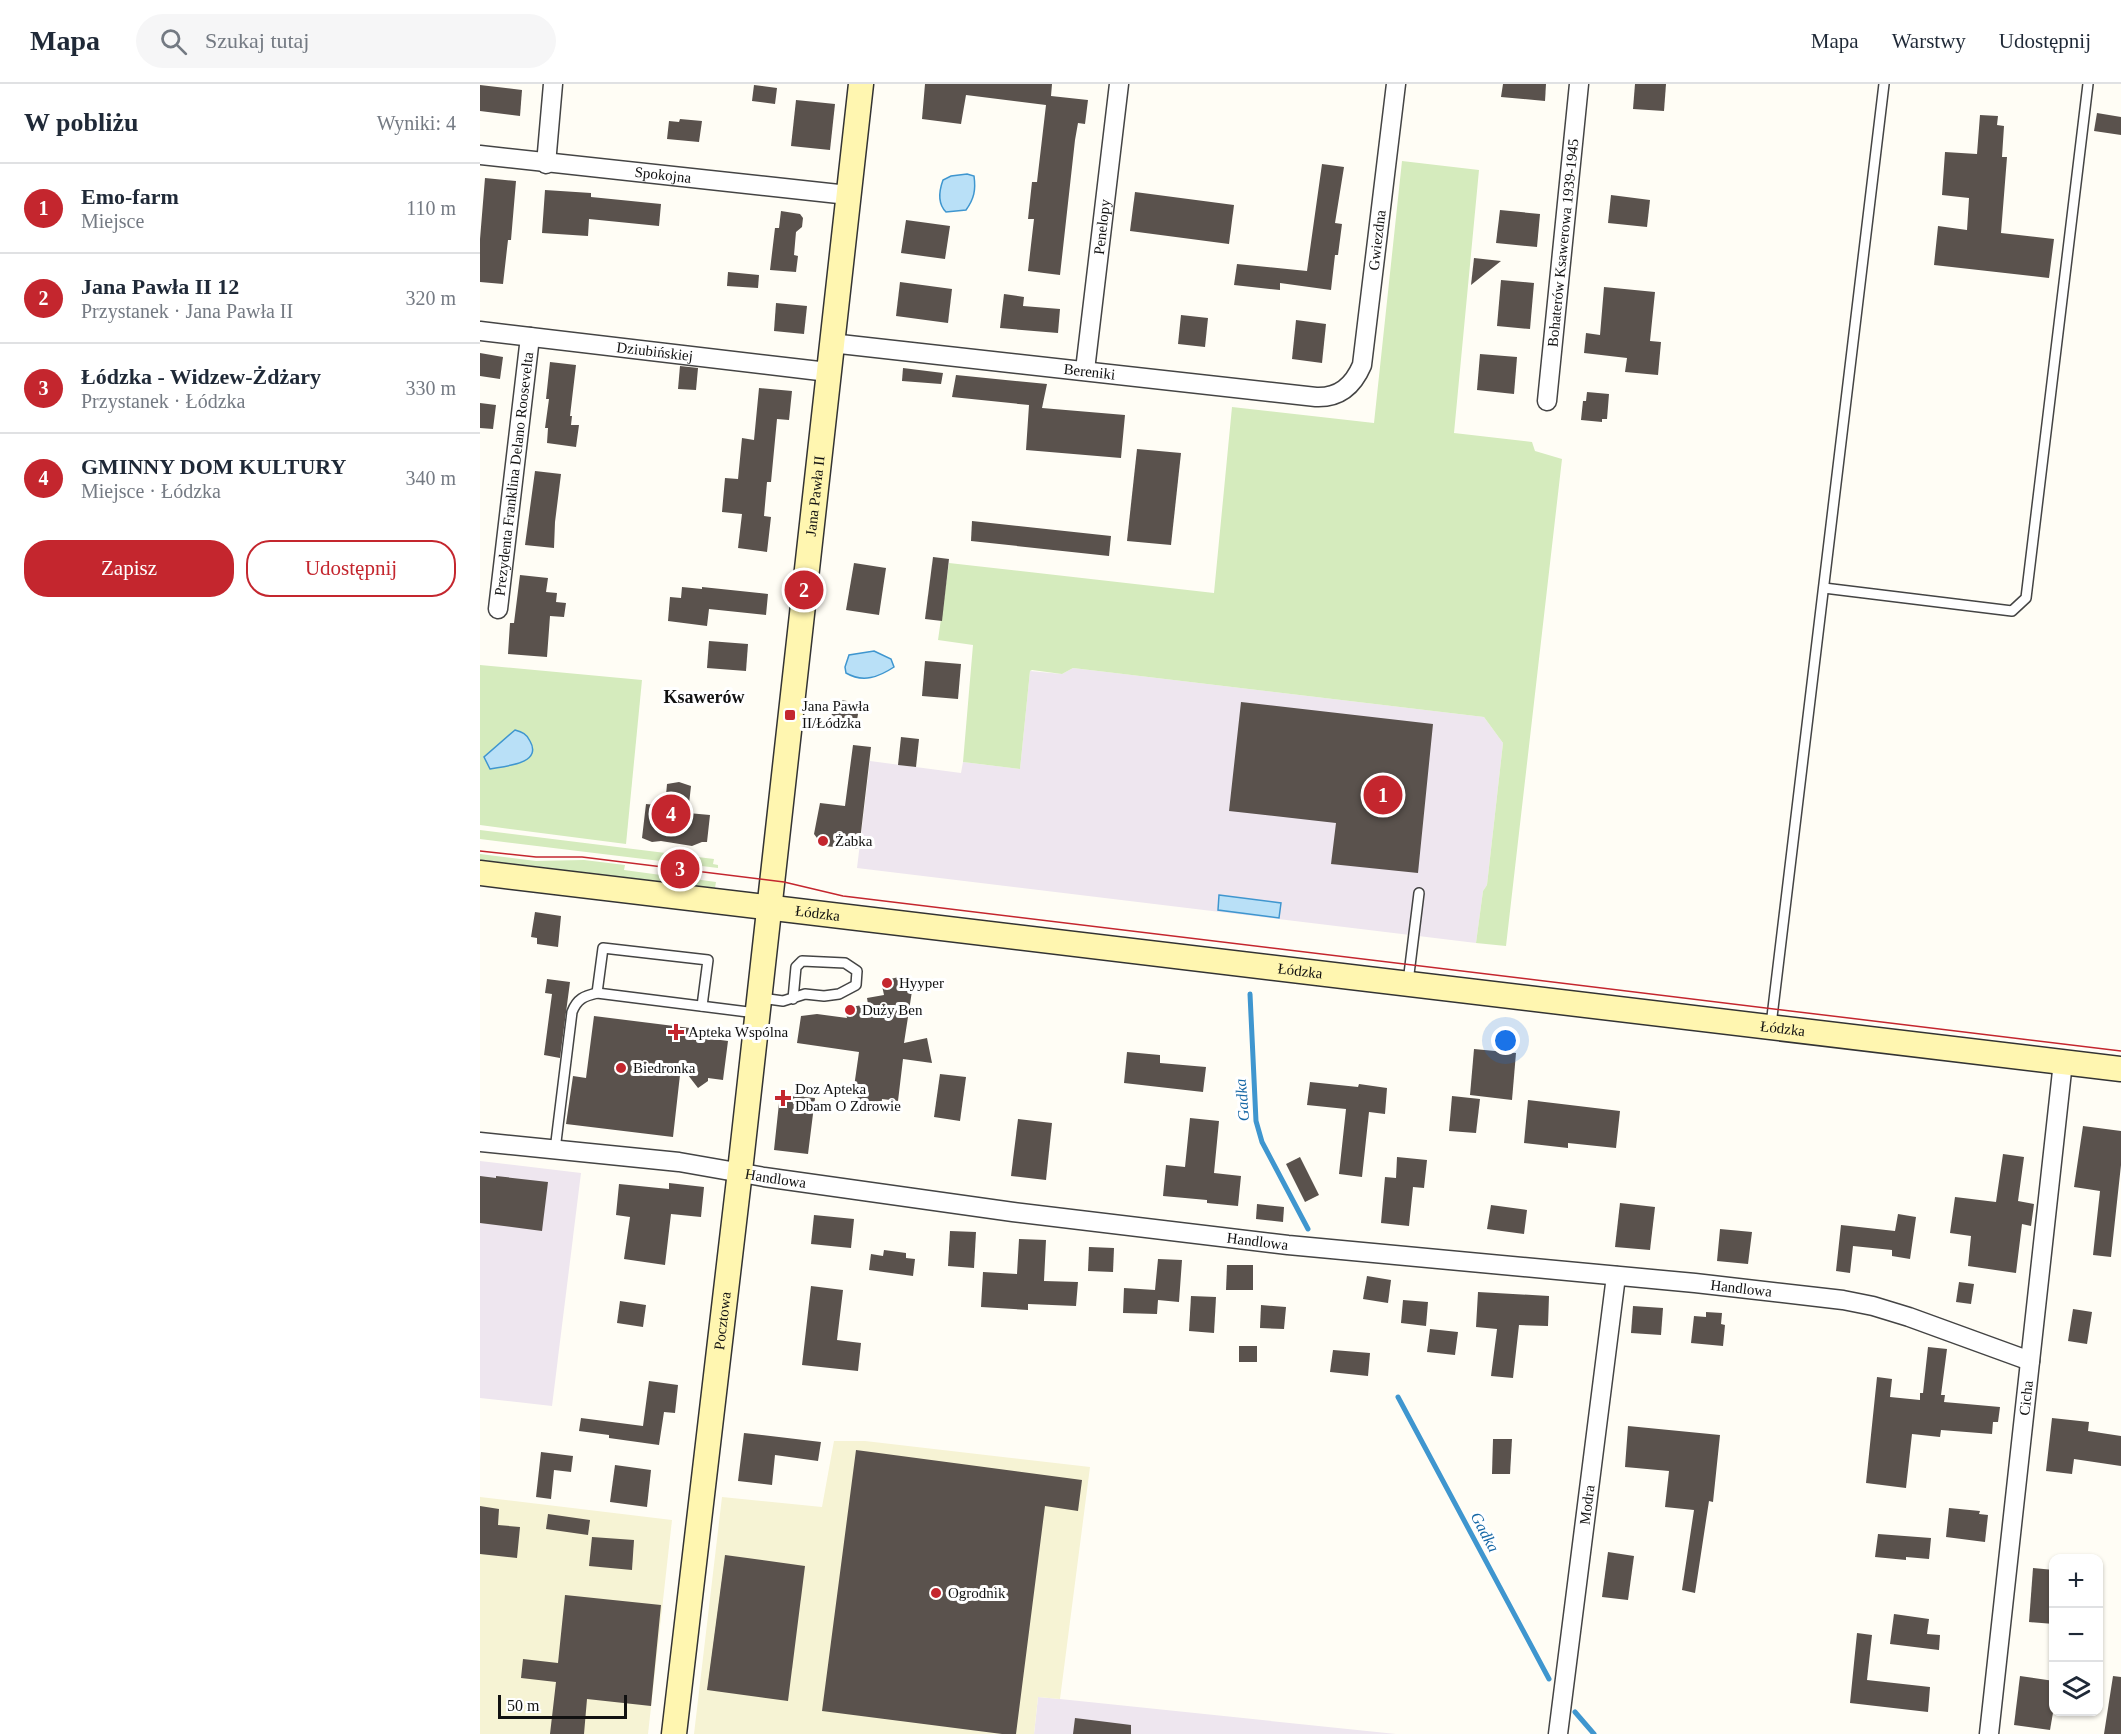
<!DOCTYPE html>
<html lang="pl">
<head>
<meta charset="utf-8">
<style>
  :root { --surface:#fff; --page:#f6f6f7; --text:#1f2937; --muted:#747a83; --line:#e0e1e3; --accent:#c4262e }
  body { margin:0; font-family:"Times New Roman",serif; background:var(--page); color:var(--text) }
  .controls { position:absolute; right:18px; bottom:18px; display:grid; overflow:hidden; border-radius:12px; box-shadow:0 2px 4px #0004 }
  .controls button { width:54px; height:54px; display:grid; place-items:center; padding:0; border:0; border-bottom:2px solid var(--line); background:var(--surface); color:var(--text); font:30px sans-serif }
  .scale { position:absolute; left:18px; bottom:15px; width:129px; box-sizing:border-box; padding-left:6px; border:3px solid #111; border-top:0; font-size:16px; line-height:21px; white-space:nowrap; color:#111; -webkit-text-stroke:4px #fff; paint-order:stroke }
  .you { position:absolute; left:1026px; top:957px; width:21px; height:21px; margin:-15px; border:4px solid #fff; border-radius:50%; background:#1a73e8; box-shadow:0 0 0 9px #1a73e833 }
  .badge { display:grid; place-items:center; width:39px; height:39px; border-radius:50%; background:var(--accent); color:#fff; font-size:20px; font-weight:700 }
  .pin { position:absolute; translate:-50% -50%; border:3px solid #fff; box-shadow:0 2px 6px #0006 }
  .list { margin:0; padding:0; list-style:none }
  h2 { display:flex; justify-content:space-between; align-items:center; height:78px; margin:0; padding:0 24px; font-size:26px }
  h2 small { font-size:20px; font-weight:400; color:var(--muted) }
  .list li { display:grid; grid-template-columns:39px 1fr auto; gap:18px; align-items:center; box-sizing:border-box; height:90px; padding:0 24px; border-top:2px solid var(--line) }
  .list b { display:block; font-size:22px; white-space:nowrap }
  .list p { margin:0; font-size:20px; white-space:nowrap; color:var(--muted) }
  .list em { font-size:20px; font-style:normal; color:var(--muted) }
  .actions { display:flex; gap:12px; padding:18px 24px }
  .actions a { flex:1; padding:14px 0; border:2px solid var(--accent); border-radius:24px; text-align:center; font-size:21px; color:var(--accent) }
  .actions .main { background:var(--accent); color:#fff }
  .icon { flex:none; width:33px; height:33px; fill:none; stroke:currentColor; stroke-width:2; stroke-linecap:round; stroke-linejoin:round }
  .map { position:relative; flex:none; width:1641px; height:1650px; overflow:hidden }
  header { display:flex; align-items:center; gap:36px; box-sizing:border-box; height:84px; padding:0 30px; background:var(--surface); border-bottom:2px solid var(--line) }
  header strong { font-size:28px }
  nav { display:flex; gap:33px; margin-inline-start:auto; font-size:21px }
  .search { width:420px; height:54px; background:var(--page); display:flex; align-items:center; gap:15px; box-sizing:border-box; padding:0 21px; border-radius:33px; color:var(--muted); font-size:22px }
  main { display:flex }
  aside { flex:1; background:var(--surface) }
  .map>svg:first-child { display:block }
  .industrial { fill:#eee6ef }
  .farmland { fill:#f6f3d4 }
  .green { fill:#d5ebbd }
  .water { fill:#b9e0f7; stroke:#3f96cf; stroke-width:1.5 }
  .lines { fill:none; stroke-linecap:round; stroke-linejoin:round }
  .stream { stroke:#3f96cf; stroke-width:5 }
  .building { fill:#5a524d }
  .lane-casing { stroke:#444; stroke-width:12 }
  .street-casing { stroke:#444; stroke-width:21 }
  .secondary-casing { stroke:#333; stroke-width:27 }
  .lane { stroke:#fff; stroke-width:9 }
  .street { stroke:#fff; stroke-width:18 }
  .secondary { stroke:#fff6b0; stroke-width:24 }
  .tram { stroke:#c4262e; stroke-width:1.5 }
  .poi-dot { fill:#c4262e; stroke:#fff; stroke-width:2 }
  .labels { text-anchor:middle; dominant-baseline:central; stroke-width:6; stroke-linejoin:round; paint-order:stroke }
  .street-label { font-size:15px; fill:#111; stroke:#fff }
  .poi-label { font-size:15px; fill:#111; stroke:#fff; text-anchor:start }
  .water-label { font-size:16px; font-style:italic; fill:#1768a6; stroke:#fff }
  .quarter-label { font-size:18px; font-weight:bold; fill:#111; stroke:#fff }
</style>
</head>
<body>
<header>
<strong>Mapa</strong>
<div class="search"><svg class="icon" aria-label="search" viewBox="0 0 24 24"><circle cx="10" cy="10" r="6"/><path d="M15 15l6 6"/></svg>Szukaj tutaj</div>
<nav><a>Mapa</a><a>Warstwy</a><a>Udostępnij</a></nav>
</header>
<main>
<aside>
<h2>W pobliżu<small>Wyniki: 4</small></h2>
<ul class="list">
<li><span class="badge">1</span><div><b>Emo-farm</b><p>Miejsce</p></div><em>110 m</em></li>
<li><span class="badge">2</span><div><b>Jana Pawła II 12</b><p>Przystanek · Jana Pawła II</p></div><em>320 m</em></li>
<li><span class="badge">3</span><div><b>Łódzka - Widzew-Żdżary</b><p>Przystanek · Łódzka</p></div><em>330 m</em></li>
<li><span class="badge">4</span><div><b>GMINNY DOM KULTURY</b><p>Miejsce · Łódzka</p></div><em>340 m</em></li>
</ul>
<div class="actions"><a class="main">Zapisz</a><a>Udostępnij</a></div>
</aside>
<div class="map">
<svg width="1641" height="1650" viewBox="0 0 1641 1650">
  <rect width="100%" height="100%" fill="#fffdf5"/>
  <!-- industrial -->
  <g class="industrial">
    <polygon points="593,584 1004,633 1023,659 1007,801 1003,807 996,859 377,784 390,677 481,689 483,678 540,685 550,587 582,590"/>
    <polygon points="0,1077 101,1089 72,1322 0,1314"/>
    <polygon points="558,1613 580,1615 916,1650 554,1650"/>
  </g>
  <!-- farmland -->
  <g class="farmland">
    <polygon points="354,1357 385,1357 610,1383 580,1615 558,1613 554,1650 214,1650 242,1413 342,1423"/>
    <polygon points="0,1413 192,1436 168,1650 0,1650"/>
  </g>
  <!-- green -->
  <g class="green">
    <polygon points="922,77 999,86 974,349 1052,358 1055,367 1082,375 1026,862 996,859 1003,807 1007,801 1023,659 1004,633 593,584 582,590 552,586 550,587 540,685 483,678 493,561 458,556 469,479 734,509 752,323 894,339"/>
    <polygon points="0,581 162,596 146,760 0,741"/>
    <polygon points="0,746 234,775 233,780 238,781 238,784 0,755"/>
    <polygon points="0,770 56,777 104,776 145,781 144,786 181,791 181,795 198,797 199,793 236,798 235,804 0,776"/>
  </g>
  <!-- water -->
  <g class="water">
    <path d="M487,90l7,2c2,14 0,23 -8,34l-20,2c-9,-9 -7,-21 -3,-32l8,-4z"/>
    <path d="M394,567l17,8 3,8c-15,10 -31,16 -48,6l-1,-6 4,-12z"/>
    <path d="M35,646c7,2 12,4 15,11 13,23 -25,25 -40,28l-6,-12z"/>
    <polygon points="739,811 801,819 799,834 738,826"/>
  </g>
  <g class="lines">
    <!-- stream -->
    <g class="stream">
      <polyline points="770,910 776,1037 782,1058 828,1145"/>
      <polyline points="918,1313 1069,1595"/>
      <polyline points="1095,1628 1114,1650"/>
    </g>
  </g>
  <!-- building -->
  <g class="building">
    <polygon points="445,0 572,0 571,12 608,16 605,40 598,39 595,56 580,191 548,187 554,135 548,135 552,98 557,98 566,21 486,11 481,40 442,35"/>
    <polygon points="1023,0 1066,0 1065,17 1021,13"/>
    <polygon points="1155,0 1186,0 1184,27 1153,25"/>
    <polygon points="0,1 42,6 40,32 0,27"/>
    <polygon points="274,1 297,4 295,20 272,17"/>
    <polygon points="316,16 355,20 350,66 311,62"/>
    <polygon points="1617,29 1641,33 1641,51 1614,47"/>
    <polygon points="1500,31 1518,32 1517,41 1524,42 1522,73 1527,73 1521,149 1574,155 1569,194 1454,181 1458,142 1487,146 1489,114 1462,111 1465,68 1497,70"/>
    <polygon points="200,35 222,37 219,58 187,55 189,37 199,38"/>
    <polygon points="842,80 864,83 855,139 862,140 858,171 855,171 851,206 800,199 800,206 754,201 757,180 827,187"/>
    <polygon points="5,94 36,97 31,156 28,156 23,200 0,198 0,155"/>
    <polygon points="65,106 111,109 111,113 181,120 179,142 109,135 108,152 62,149"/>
    <polygon points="655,108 754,121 749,160 650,147"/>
    <polygon points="1131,111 1170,116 1167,143 1128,139"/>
    <polygon points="1020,126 1060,130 1057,163 1016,159"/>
    <polygon points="301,127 320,130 323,134 322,143 316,148 314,171 318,172 316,188 290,186 295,144 299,144"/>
    <polygon points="426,136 470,142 465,175 421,169"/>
    <polygon points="994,174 1021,177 991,201"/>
    <polygon points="248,188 279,191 278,204 247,202"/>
    <polygon points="1021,196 1054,199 1050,245 1017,242"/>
    <polygon points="420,198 472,205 468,239 416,232"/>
    <polygon points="1124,203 1175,208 1170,257 1181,258 1178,291 1145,288 1147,274 1104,269 1106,249 1120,251"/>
    <polygon points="524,210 544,213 543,222 580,225 578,249 520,244"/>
    <polygon points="296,219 327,222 324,250 294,247"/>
    <polygon points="701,231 728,234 725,263 698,260"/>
    <polygon points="816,236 846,240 842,279 812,275"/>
    <polygon points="0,269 23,273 20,295 0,292"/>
    <polygon points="1000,270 1037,273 1034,310 997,306"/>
    <polygon points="70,278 96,281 90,332 92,332 91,341 99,341 96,363 67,359 68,344 65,344 69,315 66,315"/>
    <polygon points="200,282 218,284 216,306 198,305"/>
    <polygon points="423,284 463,289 461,300 422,297"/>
    <polygon points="476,291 567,300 562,324 645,331 641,374 546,366 549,321 472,313"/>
    <polygon points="279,304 312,307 309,336 297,335 291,398 287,398 284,432 291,433 287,468 258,464 262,430 242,428 245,394 258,395 262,354 274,356"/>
    <polygon points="1107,308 1129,310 1127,335 1122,335 1122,338 1101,336 1103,317 1106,317"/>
    <polygon points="0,319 16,321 13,345 0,344"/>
    <polygon points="657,365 701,369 691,461 647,457"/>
    <polygon points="55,387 81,390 75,438 74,464 45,461"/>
    <polygon points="492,437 631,452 629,472 491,457"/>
    <polygon points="453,473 469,475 462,537 445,535"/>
    <polygon points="374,479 406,484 399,531 366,526"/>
    <polygon points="40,491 68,494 66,508 77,509 76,518 86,519 84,533 70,532 67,573 28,570 30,539 34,539"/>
    <polygon points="202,503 222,505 222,503 288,510 286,531 229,525 227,542 188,537 190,513 201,514"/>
    <polygon points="229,557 268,560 266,587 227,584"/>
    <polygon points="445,577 481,580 478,615 442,612"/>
    <polygon points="354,615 380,619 375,647 350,643"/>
    <polygon points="761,618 953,640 938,789 851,780 856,739 749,727"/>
    <polygon points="421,653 439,655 436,683 418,681"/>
    <polygon points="373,661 391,663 379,765 343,762 334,750 340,719 365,722"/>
    <polygon points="199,698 211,702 208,729 230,731 227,758 222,758 212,762 181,757 172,758 162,754 166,720 185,722 187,700"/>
    <polygon points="55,828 81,832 78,863 57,860 57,854 51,853"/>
    <polygon points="428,891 432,907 424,959 447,954 452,979 423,975 418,1017 402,1015 401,1027 376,1023 378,1011 373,1010 379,968 317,959 321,932 337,930 367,934 365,924 388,920 387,914 404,911 401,897"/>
    <polygon points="67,895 90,898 80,974 64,971 72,910 65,909"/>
    <polygon points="114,932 226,946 226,954 248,957 243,996 228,994 228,997 218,1004 201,982 193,1053 86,1040 93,992 106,994"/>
    <polygon points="994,965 1036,969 1032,1016 990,1011"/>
    <polygon points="647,968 680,971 680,979 726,983 723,1008 644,999"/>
    <polygon points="460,990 486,993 480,1037 454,1033"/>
    <polygon points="830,998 878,1003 879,1000 907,1004 905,1030 889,1028 882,1093 859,1090 866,1025 827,1021"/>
    <polygon points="318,1005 324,1013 335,1014 328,1070 294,1066 300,1010 311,1011"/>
    <polygon points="972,1012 1000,1015 996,1049 969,1047"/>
    <polygon points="1048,1016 1140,1027 1136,1064 1088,1059 1088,1064 1044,1059"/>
    <polygon points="710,1034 739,1037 734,1089 761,1092 758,1122 727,1119 727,1116 683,1112 686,1081 705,1083"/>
    <polygon points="538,1035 572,1039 566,1096 531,1092"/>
    <polygon points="1603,1042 1641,1047 1641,1081 1631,1173 1613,1171 1620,1107 1594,1103"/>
    <polygon points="1523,1070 1544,1073 1538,1117 1554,1120 1551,1142 1542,1140 1536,1189 1488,1182 1491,1152 1470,1149 1475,1113 1516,1118"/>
    <polygon points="820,1073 839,1111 825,1118 806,1080"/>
    <polygon points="917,1073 947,1076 944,1104 933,1103 929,1142 901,1139 905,1093 916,1094"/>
    <polygon points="0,1092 16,1094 16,1092 68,1098 62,1147 0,1139"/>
    <polygon points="189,1099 224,1103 221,1133 191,1130 185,1181 144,1175 150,1133 136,1131 139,1100 189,1105"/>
    <polygon points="1140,1119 1175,1123 1170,1166 1135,1163"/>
    <polygon points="777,1120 804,1123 803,1138 776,1135"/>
    <polygon points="1011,1121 1047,1126 1044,1150 1007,1145"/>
    <polygon points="1418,1130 1436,1133 1430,1175 1412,1172 1412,1166 1373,1162 1370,1189 1356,1187 1361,1141 1415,1147"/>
    <polygon points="334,1131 374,1135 371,1164 331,1160"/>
    <polygon points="1240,1145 1272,1148 1268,1180 1237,1177"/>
    <polygon points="470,1147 496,1148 494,1184 468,1182"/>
    <polygon points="539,1155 566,1156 564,1197 598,1198 596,1222 548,1220 548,1226 501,1223 503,1188 537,1190"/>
    <polygon points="609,1163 634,1164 633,1188 608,1187"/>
    <polygon points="404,1166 426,1169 426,1174 435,1175 433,1192 389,1186 391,1170 403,1172"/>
    <polygon points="678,1175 702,1176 699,1218 678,1216 677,1230 643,1229 644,1204 675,1206"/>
    <polygon points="747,1181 773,1181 773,1206 746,1206"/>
    <polygon points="887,1192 911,1196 908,1219 883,1215"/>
    <polygon points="1479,1198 1494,1200 1491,1220 1476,1218"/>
    <polygon points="331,1202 363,1206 357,1256 381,1259 378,1287 322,1281"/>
    <polygon points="998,1208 1069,1212 1068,1242 1039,1241 1033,1294 1011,1292 1017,1245 996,1243"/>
    <polygon points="711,1212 736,1213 734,1249 709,1247"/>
    <polygon points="923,1216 948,1218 946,1242 921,1239"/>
    <polygon points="140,1217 166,1221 163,1243 137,1239"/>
    <polygon points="781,1221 806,1223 804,1245 780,1244"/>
    <polygon points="1153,1222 1183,1224 1181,1251 1151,1249"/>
    <polygon points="1593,1225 1612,1228 1607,1260 1588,1257"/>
    <polygon points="1226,1228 1242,1229 1241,1240 1245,1241 1243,1262 1211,1259 1214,1232 1226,1233"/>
    <polygon points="950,1245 978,1248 975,1271 947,1268"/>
    <rect x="759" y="1262" width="18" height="16"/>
    <polygon points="1448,1263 1467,1265 1461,1311 1465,1311 1464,1318 1520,1323 1518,1338 1513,1338 1512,1350 1461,1346 1460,1353 1432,1350 1426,1404 1386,1399 1397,1293 1412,1295 1410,1313 1440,1316 1440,1309 1443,1309"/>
    <polygon points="853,1266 890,1269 888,1292 850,1288"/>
    <polygon points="169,1297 198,1301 195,1329 184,1328 179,1361 129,1354 129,1351 99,1347 101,1334 163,1342"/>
    <polygon points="1572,1334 1609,1338 1608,1347 1641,1352 1641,1382 1594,1375 1592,1390 1566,1387"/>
    <polygon points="1148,1342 1240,1351 1233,1418 1229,1417 1215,1509 1202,1506 1214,1426 1185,1423 1189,1387 1145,1383"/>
    <polygon points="264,1349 341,1358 338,1377 295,1371 292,1401 258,1397"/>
    <polygon points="1013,1355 1032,1355 1030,1390 1012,1390"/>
    <polygon points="376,1366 602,1396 598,1427 565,1422 536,1650 522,1650 342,1627"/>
    <polygon points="61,1368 93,1372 91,1388 74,1386 71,1415 56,1413"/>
    <polygon points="135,1381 171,1386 167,1423 130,1418"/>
    <polygon points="0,1422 19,1425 18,1441 40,1443 37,1474 0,1470"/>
    <polygon points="1469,1424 1500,1427 1499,1430 1508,1431 1505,1458 1466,1453"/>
    <polygon points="68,1430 110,1436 108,1451 66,1445"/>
    <polygon points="1398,1450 1451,1454 1449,1475 1426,1473 1426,1476 1395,1473"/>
    <polygon points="112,1453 154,1456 152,1486 109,1482"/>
    <polygon points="1128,1468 1154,1472 1148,1516 1122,1513"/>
    <polygon points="245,1471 325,1482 308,1617 227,1606"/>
    <polygon points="1553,1484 1574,1486 1574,1540 1549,1538"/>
    <polygon points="85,1511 181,1521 171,1622 107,1615 104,1650 70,1650 76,1598 41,1594 43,1575 78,1579"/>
    <polygon points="1414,1530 1449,1535 1447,1550 1460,1551 1459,1566 1410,1560"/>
    <polygon points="1377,1549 1392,1551 1387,1596 1450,1603 1448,1628 1370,1619"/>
    <polygon points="1540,1592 1574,1597 1574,1623 1570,1646 1534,1641"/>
    <polygon points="1633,1592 1641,1593 1641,1650 1624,1650"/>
    <polygon points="595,1634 651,1641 651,1650 593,1650"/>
  </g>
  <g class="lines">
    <defs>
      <g id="lane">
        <polyline points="1344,504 1532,527 1546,514 1608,0"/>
        <polyline points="928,898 939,809"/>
        <polyline points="117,909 123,864 228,876 222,922"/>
        <polyline points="281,914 303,917 325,910 344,912 359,910 376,901 377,887 365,879 322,877 316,883 313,915"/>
        <polyline points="1291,941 1404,0"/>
        <path d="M75,1066l17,-138c5,-13 12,-16 25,-19l159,20"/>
      </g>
      <g id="street">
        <path id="s1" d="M0,71l368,40"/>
        <polyline points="66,80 73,0"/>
        <path id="s2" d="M0,247l348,41"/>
        <path id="s3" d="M351,259l485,54c23,1 37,-11 46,-32l34,-281"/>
        <path id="s4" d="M605,286l34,-286"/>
        <path id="s5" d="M1067,317l32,-317"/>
        <path id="s6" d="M18,525l32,-272"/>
        <path id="s7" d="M0,1058l199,20 85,15 249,35 275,33 407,38 148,17 30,6 36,11 121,44"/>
        <path id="s8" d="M1078,1650l58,-458"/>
        <path id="s9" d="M1509,1650l74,-672"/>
      </g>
      <g id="secondary">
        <path id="s10" d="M0,789l1641,196"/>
        <path id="s11" d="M194,1650l66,-563 121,-1087"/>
      </g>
    </defs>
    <!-- lane casing -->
    <use href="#lane" class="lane-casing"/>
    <!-- street casing -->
    <use href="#street" class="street-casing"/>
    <!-- secondary casing -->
    <use href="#secondary" class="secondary-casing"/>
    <!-- lane -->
    <use href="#lane" class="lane"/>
    <!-- street -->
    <use href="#street" class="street"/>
    <!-- secondary -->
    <use href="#secondary" class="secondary"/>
    <!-- tram -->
    <polyline class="tram" points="0,767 56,773 102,773 304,798 363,812 1641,967"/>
  </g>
  <!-- markers -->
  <g class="poi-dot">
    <rect x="304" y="625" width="12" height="12" rx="3"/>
    <circle cx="343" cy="757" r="6"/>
    <circle cx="407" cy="899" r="6"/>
    <circle cx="370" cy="926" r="6"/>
    <path d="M193 939h6v6h6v6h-6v6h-6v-6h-6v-6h6z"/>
    <circle cx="141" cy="984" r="6"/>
    <path d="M300 1005h6v6h6v6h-6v6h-6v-6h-6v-6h6z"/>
    <circle cx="456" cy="1509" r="6"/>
  </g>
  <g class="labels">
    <!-- street labels -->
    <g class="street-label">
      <text stroke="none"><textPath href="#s1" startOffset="184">Spokojna</textPath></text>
      <text stroke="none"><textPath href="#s4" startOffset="144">Penelopy</textPath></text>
      <text stroke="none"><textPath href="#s3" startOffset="674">Gwiezdna</textPath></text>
      <text stroke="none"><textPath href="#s5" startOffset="159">Bohaterów Ksawerowa 1939-1945</textPath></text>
      <text stroke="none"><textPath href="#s2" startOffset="176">Dziubińskiej</textPath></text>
      <text stroke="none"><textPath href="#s3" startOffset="260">Bereniki</textPath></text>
      <text stroke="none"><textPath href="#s6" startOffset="136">Prezydenta Franklina Delano Roosevelta</textPath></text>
      <text stroke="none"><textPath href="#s11" startOffset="1246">Jana Pawła II</textPath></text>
      <text stroke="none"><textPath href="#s10" startOffset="340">Łódzka</textPath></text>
      <text stroke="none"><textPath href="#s10" startOffset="826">Łódzka</textPath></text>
      <text stroke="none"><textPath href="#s10" startOffset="1312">Łódzka</textPath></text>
      <text stroke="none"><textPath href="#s7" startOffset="298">Handlowa</textPath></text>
      <text stroke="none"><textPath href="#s7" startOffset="784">Handlowa</textPath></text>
      <text stroke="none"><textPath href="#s7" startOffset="1270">Handlowa</textPath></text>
      <text stroke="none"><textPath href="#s11" startOffset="416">Pocztowa</textPath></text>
      <text stroke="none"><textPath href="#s9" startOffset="338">Cicha</textPath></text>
      <text stroke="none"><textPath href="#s8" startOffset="231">Modra</textPath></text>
    </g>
    <!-- poi labels -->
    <g class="poi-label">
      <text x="322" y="622">Jana Pawła<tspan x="322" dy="17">II/Łódzka</tspan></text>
      <text x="355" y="757">Żabka</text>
      <text x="419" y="899">Hyyper</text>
      <text x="382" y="926">Duży Ben</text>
      <text x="208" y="948">Apteka Wspólna</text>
      <text x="153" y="984">Biedronka</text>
      <text x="315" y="1005">Doz Apteka<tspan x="315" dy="17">Dbam O Zdrowie</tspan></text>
      <text x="468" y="1509">Ogrodnik</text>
    </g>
    <!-- water labels -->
    <g class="water-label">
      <text transform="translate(762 1016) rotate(-95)">Gadka</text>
      <text transform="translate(1005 1448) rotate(62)">Gadka</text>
    </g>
    <!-- quarter labels -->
    <g class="quarter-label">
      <text x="224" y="613">Ksawerów</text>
    </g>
  </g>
</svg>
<div class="controls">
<button>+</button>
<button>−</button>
<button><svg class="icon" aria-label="layers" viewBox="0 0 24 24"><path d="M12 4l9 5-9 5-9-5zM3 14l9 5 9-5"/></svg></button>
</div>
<div class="scale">50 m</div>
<div class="you"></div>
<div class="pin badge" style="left:903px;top:711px">1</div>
<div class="pin badge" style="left:324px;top:506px">2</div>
<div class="pin badge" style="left:200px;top:785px">3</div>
<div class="pin badge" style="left:191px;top:730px">4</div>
</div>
</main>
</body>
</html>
